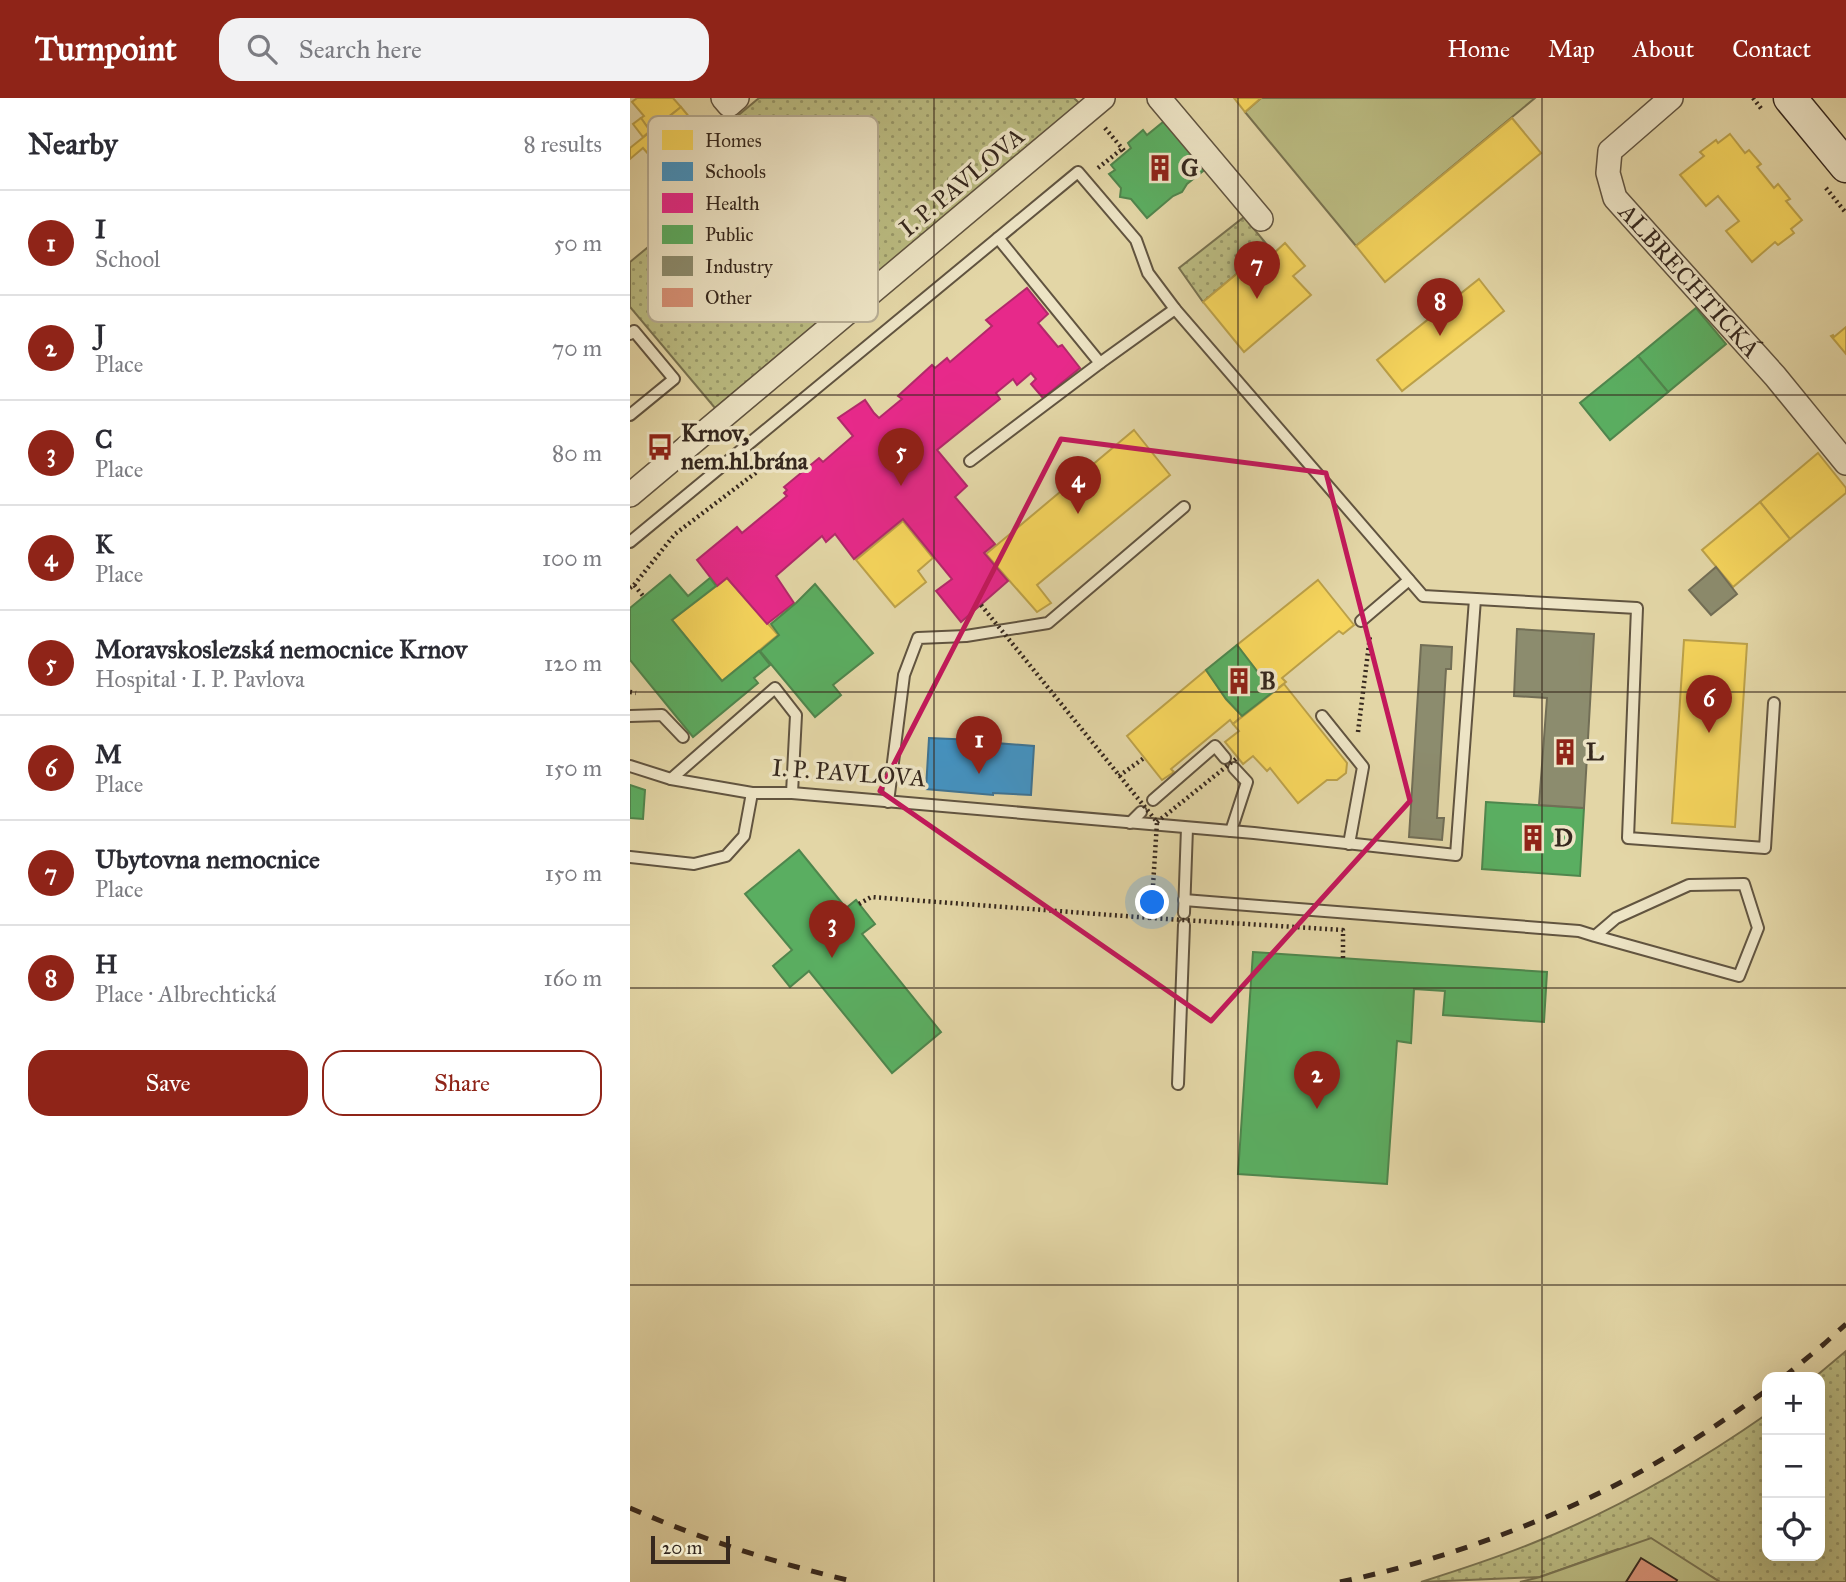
<!DOCTYPE html>
<html lang="en">
<head>
<meta charset="utf-8">
<style>
  :root { --surface:#fff; --page:#f2f2f3; --text:#2b2b33; --muted:#7c7c81; --line:#e1e1e2; --accent:#8f2418 }
  body { margin:0; font-family:"IM FELL Great Primer",serif; background:var(--page); color:var(--text) }
  .controls { position:absolute; right:21px; bottom:21px; display:grid; overflow:hidden; border-radius:14px; box-shadow:0 7px 28px #0002 }
  .controls button { width:63px; height:63px; display:grid; place-items:center; padding:0; border:0; border-bottom:2px solid var(--line); background:var(--surface); color:var(--text); font:35px sans-serif }
  .scale { position:absolute; left:21px; bottom:18px; width:79px; box-sizing:border-box; padding-left:7px; border:4px solid #36281e; border-top:0; font-size:19px; line-height:24px; white-space:nowrap; color:#36281e; -webkit-text-stroke:5px #ede4c5; paint-order:stroke }
  .you { position:absolute; left:523px; top:805px; width:24px; height:24px; margin:-18px; border:5px solid #fff; border-radius:50%; background:#1a73e8; box-shadow:0 0 0 10px #1a73e833 }
  .badge { display:grid; place-items:center; width:46px; height:46px; border-radius:50%; background:var(--accent); color:#fff; font-size:23px; font-weight:700 }
  .pin { position:absolute; translate:-50% -58px; filter:drop-shadow(0 2px 4px #0008) }
  .pin::after { content:''; position:absolute; top:37px; width:24px; height:21px; background:inherit; clip-path:polygon(0 0,100% 0,50% 100%) }
  .list { margin:0; padding:0; list-style:none }
  h2 { display:flex; justify-content:space-between; align-items:center; height:91px; margin:0; padding:0 28px; font-size:30px }
  h2 small { font-size:23px; font-weight:400; color:var(--muted) }
  .list li { display:grid; grid-template-columns:46px 1fr auto; gap:21px; align-items:center; box-sizing:border-box; height:105px; padding:0 28px; border-top:2px solid var(--line) }
  .list b { display:block; font-size:26px; white-space:nowrap }
  .list p { margin:0; font-size:23px; white-space:nowrap; color:var(--muted) }
  .list em { font-size:23px; font-style:normal; color:var(--muted) }
  .actions { display:flex; gap:14px; padding:21px 28px }
  .actions a { flex:1; padding:16px 0; border:2px solid var(--accent); border-radius:21px; text-align:center; font-size:24px; color:var(--accent) }
  .actions .main { background:var(--accent); color:#fff }
  .icon { flex:none; width:38px; height:38px; fill:none; stroke:currentColor; stroke-width:2; stroke-linecap:round; stroke-linejoin:round }
  .map { position:relative; flex:none; width:1216px; height:1484px; overflow:hidden }
  header { display:flex; align-items:center; gap:42px; box-sizing:border-box; height:98px; padding:0 35px; background:var(--accent); color:#fff }
  header strong { font-size:33px }
  nav { display:flex; gap:38px; margin-inline-start:auto; font-size:24px }
  .search { width:490px; height:63px; background:var(--page); display:flex; align-items:center; gap:18px; box-sizing:border-box; padding:0 24px; border-radius:21px; color:var(--muted); font-size:26px }
  main { display:flex }
  aside { flex:1; background:var(--surface) }
  .map>svg:first-child { display:block }
  .grass { fill:url(#grass-dots); stroke:#787250; stroke-width:2 }
  .green { fill:#bbbc82; stroke:#787250; stroke-width:2 }
  .homes { fill:#f6d55c; stroke:#bca149; stroke-width:2 }
  .schools { fill:#4393c3; stroke:#3f7392; stroke-width:2 }
  .health { fill:#e7298a; stroke:#b2296a; stroke-width:2 }
  .public { fill:#5aae61; stroke:#4f864d; stroke-width:2 }
  .industry { fill:#8c8c6e; stroke:#726e56; stroke-width:2 }
  .building { fill:#d79176; stroke:#36281e; stroke-width:2 }
  .lines { fill:none; stroke-linecap:round; stroke-linejoin:round }
  .service-casing { stroke:#615440; stroke-width:14 }
  .minor-casing { stroke:#615440; stroke-width:26 }
  .secondary-casing { stroke:#36281e; stroke-width:35 }
  .path { stroke:#36281e; stroke-width:4.5; stroke-dasharray:2 3.5; stroke-linecap:butt }
  .service { stroke:#ede4c5; stroke-width:10 }
  .minor { stroke:#ede4c5; stroke-width:23 }
  .secondary { stroke:#ede4c5; stroke-width:32 }
  .rail { stroke:#36281e; stroke-width:5; stroke-dasharray:12 12; stroke-linecap:butt }
  .path-bridge { stroke:#36281e; stroke-width:4.5; stroke-dasharray:2 3.5; stroke-linecap:butt }
  .marked { fill:none; stroke:#c2185b; stroke-width:5; stroke-linejoin:round }
  .grid { fill:none; stroke:#36281e; stroke-width:2; stroke-opacity:0.55 }
  .labels { text-anchor:middle; dominant-baseline:central; stroke-width:7; stroke-linejoin:round; paint-order:stroke }
  .poi-label { font-size:24px; font-weight:bold; fill:#36281e; stroke:#ede4c5; text-anchor:start }
  .street-label { font-size:24px; fill:#36281e; stroke:#ede4c5 }
  .key { fill:#ede4c5; stroke:#b6ac93; stroke-width:2 }
  .key-label { font-size:19px; fill:#36281e }
</style>
</head>
<body>
<header>
<strong>Turnpoint</strong>
<div class="search"><svg class="icon" aria-label="search" viewBox="0 0 24 24"><circle cx="10" cy="10" r="6"/><path d="M15 15l6 6"/></svg>Search here</div>
<nav><a>Home</a><a>Map</a><a>About</a><a>Contact</a></nav>
</header>
<main>
<aside>
<h2>Nearby<small>8 results</small></h2>
<ul class="list">
<li><span class="badge">1</span><div><b>I</b><p>School</p></div><em>50 m</em></li>
<li><span class="badge">2</span><div><b>J</b><p>Place</p></div><em>70 m</em></li>
<li><span class="badge">3</span><div><b>C</b><p>Place</p></div><em>80 m</em></li>
<li><span class="badge">4</span><div><b>K</b><p>Place</p></div><em>100 m</em></li>
<li><span class="badge">5</span><div><b>Moravskoslezská nemocnice Krnov</b><p>Hospital · I. P. Pavlova</p></div><em>120 m</em></li>
<li><span class="badge">6</span><div><b>M</b><p>Place</p></div><em>150 m</em></li>
<li><span class="badge">7</span><div><b>Ubytovna nemocnice</b><p>Place</p></div><em>150 m</em></li>
<li><span class="badge">8</span><div><b>H</b><p>Place · Albrechtická</p></div><em>160 m</em></li>
</ul>
<div class="actions"><a class="main">Save</a><a>Share</a></div>
</aside>
<div class="map">
<svg width="1216" height="1484" viewBox="0 0 1216 1484">
  <defs>
    <pattern id="grass-dots" width="8" height="8" patternUnits="userSpaceOnUse" patternTransform="scale(1.75)"><rect width="8" height="8" fill="#bbbc82"/><path d="M2 2h.1M6 6h.1" fill="none" stroke="#99996a" stroke-width="1.8" stroke-linecap="round"/></pattern>
  </defs>
  <rect width="100%" height="100%" fill="#e3d6a6"/>
  <filter id="stains"><feTurbulence type="fractalNoise" baseFrequency=".00286" numOctaves="4"/><feColorMatrix values="0 0 0 0 .2 0 0 0 0 .09 0 0 0 0 .02 0 0 0 .5 -.17"/></filter>
  <radialGradient id="worn" r=".72"><stop offset=".6" stop-color="#630" stop-opacity="0"/><stop offset="1" stop-color="#630" stop-opacity=".3"/></radialGradient>
  <!-- grass -->
  <g class="grass">
    <polygon points="129,0 444,0 450,6 85,310 0,209 0,164 126,60 99,25"/>
    <polygon points="614,119 639,149 573,204 549,170"/>
    <path d="M1216,1253v231h-126l-8,-5 -94,-28 -78,28 -119,5c38,-12 75,-24 112,-39 83,-33 161,-78 234,-129v142h53v-179h-5z"/>
  </g>
  <!-- green -->
  <g class="green">
    <polygon points="631,0 905,0 726,148 615,14"/>
    <polygon points="1021,1440 1090,1484 890,1484 910,1479"/>
  </g>
  <!-- homes -->
  <g class="homes">
    <polygon points="7,0 43,0 51,9 20,33 11,20 14,18 2,4"/>
    <polygon points="604,0 631,0 615,14"/>
    <polygon points="51,9 75,38 43,62 31,49 20,58 13,50 0,61 0,50"/>
    <polygon points="11,20 20,33 13,39 3,26"/>
    <polygon points="882,20 911,55 755,184 726,148"/>
    <polygon points="1100,36 1115,55 1119,52 1131,66 1127,69 1144,90 1148,86 1160,101 1156,103 1172,122 1161,131 1164,135 1148,147 1145,144 1122,164 1096,133 1109,123 1088,98 1076,108 1050,77 1074,58 1070,54 1086,42 1088,45"/>
    <polygon points="655,145 675,168 663,178 681,197 614,254 573,204 639,149 644,155"/>
    <polygon points="849,181 874,213 772,293 747,262"/>
    <polygon points="1216,229 1216,256 1201,238 1203,237 1204,239"/>
    <polygon points="504,332 540,377 407,487 421,505 407,514 356,456"/>
    <polygon points="1188,355 1216,390 1216,395 1160,441 1130,404"/>
    <polygon points="1130,404 1160,441 1103,489 1072,452"/>
    <polygon points="273,423 303,460 288,473 296,484 265,509 226,462"/>
    <polygon points="97,480 148,537 92,583 42,522"/>
    <polygon points="688,482 724,527 713,536 709,533 652,580 656,584 643,594 607,547"/>
    <polygon points="1054,542 1117,546 1105,729 1042,725"/>
    <polygon points="576,572 596,601 612,618 603,626 600,622 541,671 544,674 532,682 497,638"/>
    <polygon points="654,586 717,665 716,675 707,682 697,682 668,705 640,670 637,673 623,658 613,666 595,644 609,633 603,626"/>
  </g>
  <!-- schools -->
  <polygon class="schools" points="299,640 367,643 366,645 404,648 401,697 363,695 363,697 296,691"/>
  <!-- health -->
  <polygon class="health" points="397,190 418,216 408,225 428,249 432,247 450,270 413,300 401,286 406,281 401,275 387,287 383,281 366,295 370,301 307,352 337,388 325,399 365,446 354,455 378,483 331,524 306,493 322,481 273,421 224,461 205,436 196,444 192,438 146,478 164,505 137,526 97,480 87,488 67,462 107,429 112,435 157,398 154,395 157,392 154,389 189,360 193,364 223,338 208,320 235,302 244,315 249,320 272,301 268,298 302,267 305,270 317,260 320,264 362,228 356,222"/>
  <!-- public -->
  <g class="public">
    <polygon points="538,20 578,69 557,86 552,94 543,98 517,120 501,101 490,99 491,90 479,76 485,72 481,67 501,50 498,45 513,32 517,37"/>
    <polygon points="1066,210 1096,246 1038,294 1008,258"/>
    <polygon points="1008,258 1038,294 980,342 950,305"/>
    <polygon points="40,477 58,498 80,480 86,488 42,522 92,583 129,553 140,567 124,580 128,585 63,639 0,562 0,510"/>
    <polygon points="185,486 243,555 203,587 211,597 185,619 130,553 149,537 141,526 166,505"/>
    <polygon points="607,547 643,594 612,618 596,601 576,572"/>
    <polygon points="0,687 15,692 13,721 0,720"/>
    <polygon points="856,704 954,710 950,778 852,771"/>
    <polygon points="169,752 216,810 226,802 245,826 232,836 311,934 262,975 179,873 160,889 143,868 162,852 115,796"/>
    <polygon points="623,854 917,874 914,924 813,917 815,893 784,891 781,945 767,943 757,1086 608,1076"/>
  </g>
  <!-- industry -->
  <g class="industry">
    <polygon points="1086,469 1107,496 1081,517 1059,492"/>
    <polygon points="887,531 964,536 954,710 909,707 917,600 884,598"/>
    <polygon points="791,547 822,549 821,571 816,571 807,720 814,720 812,742 779,739"/>
  </g>
  <!-- building -->
  <polygon class="building" points="1011,1460 1047,1482 1046,1484 996,1484"/>
  <g class="lines">
    <defs>
      <g id="service">
        <polyline points="368,140 470,265"/>
        <polyline points="0,236 4,233 44,281 0,317"/>
        <polyline points="340,363 470,265 545,211"/>
        <polyline points="0,444 448,74 506,142 518,175 545,211 793,498 1007,510 998,740 1135,750 1144,605"/>
        <polyline points="731,523 779,482"/>
        <polyline points="0,618 32,617 53,639"/>
        <polyline points="692,618 733,669 719,746"/>
        <polyline points="0,668 41,681 122,695 162,695 624,735 826,757 845,501"/>
        <polyline points="41,681 145,590 166,617 162,695"/>
        <polyline points="523,702 585,648 595,660"/>
        <polyline points="258,704 274,577 288,540 336,538 418,525 554,409"/>
        <polyline points="500,725 511,714"/>
        <polyline points="601,733 617,684 604,670"/>
        <polyline points="0,759 64,766 96,758 114,738 122,695"/>
        <polyline points="554,802 949,833 965,838 1109,878 1128,830 1114,786 1059,787 986,820 965,838"/>
        <polyline points="554,815 557,730"/>
        <polyline points="548,986 554,827"/>
      </g>
      <g id="minor">
        <polyline points="93,0 99,7 107,0"/>
        <polyline points="529,0 631,121"/>
        <path id="s1" d="M1041,0l-61,53 -2,22 7,25 160,178 71,87"/>
        <polyline points="0,397 473,0"/>
      </g>
      <polyline id="secondary" points="1160,0 1216,68"/>
    </defs>
    <!-- service casing -->
    <use href="#service" class="service-casing"/>
    <!-- minor casing -->
    <use href="#minor" class="minor-casing"/>
    <!-- secondary casing -->
    <use href="#secondary" class="secondary-casing"/>
    <!-- path -->
    <g class="path">
      <polyline points="1123,0 1133,13"/>
      <polyline points="475,30 496,55"/>
      <polyline points="468,70 492,51"/>
      <polyline points="1196,90 1216,115"/>
      <polyline points="4,487 45,436 148,358"/>
      <polyline points="0,490 4,487 14,499"/>
      <polyline points="0,594 6,595"/>
      <polyline points="728,634 740,538"/>
      <polyline points="489,678 514,660"/>
      <polyline points="229,806 241,799 521,820"/>
    </g>
    <!-- service -->
    <use href="#service" class="service"/>
    <!-- minor -->
    <use href="#minor" class="minor"/>
    <!-- secondary -->
    <use href="#secondary" class="secondary"/>
    <!-- rail -->
    <g class="rail">
      <polyline points="1154,1279 1194,1246 1216,1226"/>
      <path d="M0,1410c73,32 148,56 226,74"/>
      <path d="M710,1484c86,-18 170,-47 249,-84 63,-29 122,-68 178,-108"/>
    </g>
    <!-- path-bridge -->
    <g class="path-bridge">
      <polyline points="351,507 527,724 521,820 713,832 713,860"/>
      <polyline points="527,724 607,660"/>
    </g>
  </g>
  <!-- marked area -->
  <path class="marked" d="M431,341l265,34 84,328 -199,220 -331,-230z"/>
  <!-- grid -->
  <path class="grid" d="M304,0v1484M608,0v1484M912,0v1484M0,297h1216M0,594h1216M0,890h1216M0,1187h1216"/>
  <!-- icons -->
  <defs>
    <symbol id="building-bare" viewBox="-9 -9 18 18"><path d="M-4-6H4V6H1V3H-1V6H-4ZM-2.5-4.3h1.7v1.8h-1.7ZM.8-4.3h1.7v1.8H.8ZM-2.5-1h1.7V.8h-1.7ZM.8-1h1.7V.8H.8Z" fill="#8f2418" stroke="#ede4c5" stroke-width="2.5" paint-order="stroke"/></symbol>
    <symbol id="bus-bare" viewBox="-9 -9 18 18"><path d="M-5-6H5V4H4V6H2V4H-2V6H-4V4H-5ZM-3.5-4V0h7V-4ZM-3.5 1.2v1.5H-2V1.2ZM2 1.2v1.5H3.5V1.2Z" fill="#8f2418" stroke="#ede4c5" stroke-width="2.5" paint-order="stroke"/></symbol>
  </defs>
  <g fill-rule="evenodd">
    <use href="#building-bare" x="511" y="51" width="38" height="38"/>
    <use href="#bus-bare" x="11" y="330" width="38" height="38"/>
    <use href="#building-bare" x="590" y="564" width="38" height="38"/>
    <use href="#building-bare" x="916" y="635" width="38" height="38"/>
    <use href="#building-bare" x="884" y="721" width="38" height="38"/>
  </g>
  <g class="labels">
    <!-- poi labels -->
    <g class="poi-label">
      <text x="551" y="70">G</text>
      <text x="51" y="335">Krnov,<tspan x="51" dy="28">nem.hl.brána</tspan></text>
      <text x="630" y="583">B</text>
      <text x="956" y="654">L</text>
      <text x="924" y="740">D</text>
    </g>
    <!-- street labels -->
    <g class="street-label">
      <text transform="translate(332 84) rotate(-40)">I. P. PAVLOVA</text>
      <text stroke="none"><textPath href="#s1" startOffset="240">ALBRECHTICKÁ</textPath></text>
      <text transform="translate(219 675) rotate(4)">I. P. PAVLOVA</text>
    </g>
  </g>
  <!-- legend -->
  <rect x="18" y="18" width="230" height="206" rx="10" class="key"/>
  <rect x="32" y="32" width="31" height="20" fill="#f6d55c"/>
  <rect x="32" y="64" width="31" height="19" fill="#4393c3"/>
  <rect x="32" y="95" width="31" height="20" fill="#e7298a"/>
  <rect x="32" y="127" width="31" height="19" fill="#5aae61"/>
  <rect x="32" y="158" width="31" height="20" fill="#8c8c6e"/>
  <rect x="32" y="190" width="31" height="19" fill="#d79176"/>
  <g class="key-label">
    <text x="75" y="49">Homes</text>
    <text x="75" y="80">Schools</text>
    <text x="75" y="112">Health</text>
    <text x="75" y="143">Public</text>
    <text x="75" y="175">Industry</text>
    <text x="75" y="206">Other</text>
  </g>
  <rect width="100%" height="100%" filter="url(#stains)"/>
  <rect width="100%" height="100%" fill="url(#worn)"/>
</svg>
<div class="controls">
<button>+</button>
<button>−</button>
<button><svg class="icon" aria-label="locate" viewBox="0 0 24 24"><circle cx="12" cy="12" r="6"/><path d="M12 2v4M12 18v4M2 12h4M18 12h4"/></svg></button>
</div>
<div class="scale">20 m</div>
<div class="you"></div>
<div class="pin badge" style="left:349px;top:676px">1</div>
<div class="pin badge" style="left:687px;top:1011px">2</div>
<div class="pin badge" style="left:202px;top:860px">3</div>
<div class="pin badge" style="left:448px;top:416px">4</div>
<div class="pin badge" style="left:271px;top:388px">5</div>
<div class="pin badge" style="left:1079px;top:635px">6</div>
<div class="pin badge" style="left:627px;top:201px">7</div>
<div class="pin badge" style="left:810px;top:238px">8</div>
</div>
</main>
</body>
</html>
